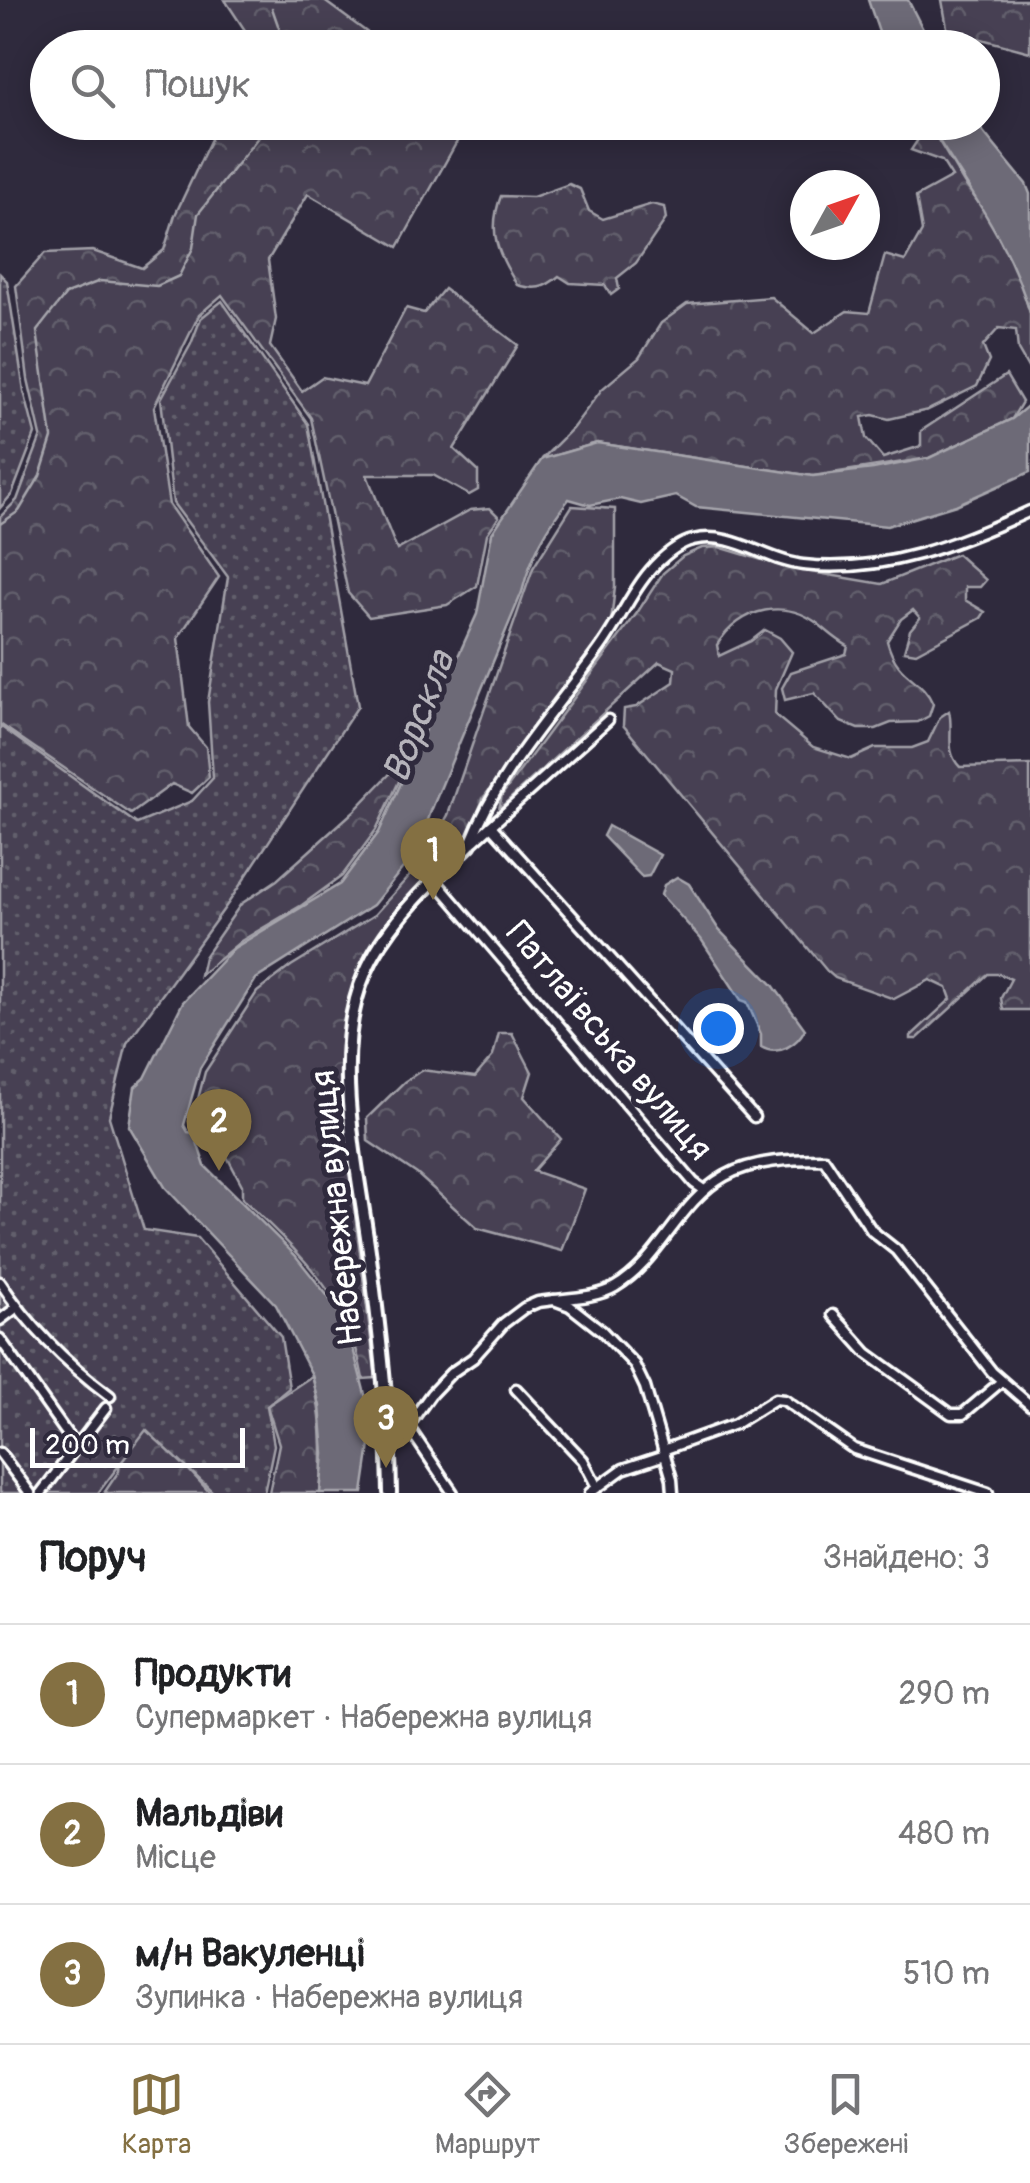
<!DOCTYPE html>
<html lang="uk">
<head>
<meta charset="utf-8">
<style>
  :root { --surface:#fff; --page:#f6f6f6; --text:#202124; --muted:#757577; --line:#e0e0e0; --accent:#847042 }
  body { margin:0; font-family:Pangolin,sans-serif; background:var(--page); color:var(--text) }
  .compass { position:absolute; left:790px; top:170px; width:90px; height:90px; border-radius:50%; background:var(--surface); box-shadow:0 5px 25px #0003; rotate:50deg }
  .scale { position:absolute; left:30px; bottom:25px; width:215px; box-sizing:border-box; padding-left:10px; border:5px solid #fff; border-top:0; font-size:28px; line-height:35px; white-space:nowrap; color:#fff; -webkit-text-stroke:8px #2f2a3d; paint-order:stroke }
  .you { position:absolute; left:718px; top:1028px; width:35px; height:35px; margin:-25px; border:8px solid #fff; border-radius:50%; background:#1a73e8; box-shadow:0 0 0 15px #1a73e833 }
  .badge { display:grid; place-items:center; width:65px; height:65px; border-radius:50%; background:var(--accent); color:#fff; font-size:32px; font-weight:700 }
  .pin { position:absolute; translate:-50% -82px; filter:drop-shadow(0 2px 5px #0008) }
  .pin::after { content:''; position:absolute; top:52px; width:35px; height:30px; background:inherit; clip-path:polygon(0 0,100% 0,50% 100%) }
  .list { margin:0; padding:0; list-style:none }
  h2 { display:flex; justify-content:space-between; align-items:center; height:130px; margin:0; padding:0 40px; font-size:42px }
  h2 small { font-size:32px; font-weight:400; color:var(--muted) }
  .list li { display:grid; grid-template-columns:65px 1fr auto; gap:30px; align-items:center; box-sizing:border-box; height:140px; padding:0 40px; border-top:2px solid var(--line) }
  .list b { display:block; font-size:38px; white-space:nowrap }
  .list p { margin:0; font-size:32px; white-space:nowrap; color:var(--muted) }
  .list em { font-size:32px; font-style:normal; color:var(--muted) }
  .icon { flex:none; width:55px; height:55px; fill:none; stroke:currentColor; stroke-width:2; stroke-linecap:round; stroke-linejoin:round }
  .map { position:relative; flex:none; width:1030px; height:1493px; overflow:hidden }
  .search { position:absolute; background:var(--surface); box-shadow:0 5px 25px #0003; left:30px; right:30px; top:30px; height:110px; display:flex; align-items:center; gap:25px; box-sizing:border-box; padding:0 35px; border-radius:55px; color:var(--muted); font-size:38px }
  .sheet { height:550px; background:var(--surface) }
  nav { display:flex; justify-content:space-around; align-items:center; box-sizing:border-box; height:140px; border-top:2px solid var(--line); background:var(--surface); font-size:28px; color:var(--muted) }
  nav a { display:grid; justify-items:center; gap:5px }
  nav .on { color:var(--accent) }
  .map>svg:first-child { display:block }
  .forest { fill:url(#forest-crowns); stroke:#a2a0a8; stroke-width:2.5 }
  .garden { fill:url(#garden-dots); stroke:#a2a0a8; stroke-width:2.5 }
  .water { fill:#6d6a77; stroke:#a7a6ad; stroke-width:2.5 }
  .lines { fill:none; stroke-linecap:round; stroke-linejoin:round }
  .stream { stroke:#a7a6ad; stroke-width:2.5 }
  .minor-casing { stroke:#fff; stroke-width:15 }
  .tertiary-casing { stroke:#fff; stroke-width:18 }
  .minor { stroke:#2f2a3d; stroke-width:8 }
  .tertiary { stroke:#2f2a3d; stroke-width:10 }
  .labels { text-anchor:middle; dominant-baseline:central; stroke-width:10; stroke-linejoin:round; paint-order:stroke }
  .street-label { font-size:35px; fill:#fff; stroke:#2f2a3d }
  .water-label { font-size:38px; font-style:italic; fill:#b6b4bb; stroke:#2f2a3d }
</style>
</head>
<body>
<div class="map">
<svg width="1030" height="1493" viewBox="0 0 1030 1493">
  <defs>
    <pattern id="forest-crowns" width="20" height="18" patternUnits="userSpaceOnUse" patternTransform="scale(2.5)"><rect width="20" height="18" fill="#464152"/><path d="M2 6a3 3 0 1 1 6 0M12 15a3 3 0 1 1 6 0" fill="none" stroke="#625e6c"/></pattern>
    <pattern id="garden-dots" width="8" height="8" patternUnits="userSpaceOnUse" patternTransform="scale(2.5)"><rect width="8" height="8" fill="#464152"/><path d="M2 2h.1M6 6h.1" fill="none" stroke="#625e6c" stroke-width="1.8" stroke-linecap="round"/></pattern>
  </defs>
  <rect width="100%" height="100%" fill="#2f2a3d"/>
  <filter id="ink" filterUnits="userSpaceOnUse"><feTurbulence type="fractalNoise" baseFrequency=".01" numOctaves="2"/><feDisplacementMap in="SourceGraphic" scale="20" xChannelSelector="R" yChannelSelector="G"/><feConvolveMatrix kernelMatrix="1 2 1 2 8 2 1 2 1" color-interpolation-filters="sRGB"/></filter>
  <g filter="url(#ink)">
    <!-- forest -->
    <g class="forest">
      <polygon points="225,0 323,0 387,47 256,47"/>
      <polygon points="942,0 1030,0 1030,52 978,38 950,44"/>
      <polygon points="219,122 460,123 464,129 398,247 308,194 268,260 276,319 270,346 302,391 322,377 365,386 406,308 424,313 444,289 518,345 454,449 478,471 478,490 469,495 433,475 367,475 397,550 470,510 490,508 499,517 487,534 477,586 447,605 369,617 348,593 311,418 222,295 199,315 154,407 169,505 219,577 178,638 189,727 206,747 209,777 192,793 172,784 131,814 0,724 0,517 17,500 41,436 28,379 16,286 45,253 93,251 142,268 164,250 175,215"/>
      <polygon points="921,123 928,123 964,183 990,218 1017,270 1030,313 1030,371 1018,350 1016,330 999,328 983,346 989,361 977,386 928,410 889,419 873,415 862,417 866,438 883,458 921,446 921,431 1006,375 1022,402 1012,419 929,458 813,476 597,443 542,459 572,429 602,389 639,358 661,323 687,304 771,297 814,333 847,311 869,313 885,255 905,261 922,231 916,197 952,177 942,161 911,150 925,129"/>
      <path d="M569,184l11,5 9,22 14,8 49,-15 12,3 2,12 -30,44 -19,15 2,11 -8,6 -6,-10 -35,-2 -11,-7c-15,13 -24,14 -42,9 -19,-31 -30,-53 -16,-89l32,1z"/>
      <path d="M572,506l43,3v78l-4,35 -127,175 -20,48 -89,100 -20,35 -14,66 2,74 33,258 -13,1c-3,-15 -6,-31 -12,-46 -21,-54 -68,-95 -109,-135v-13l-25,-47 -26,-12 14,-54 52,-80 34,-26 83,-51 46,-51 28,-49 85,-247z"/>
      <path d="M719,547l69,21 94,16 75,-30 29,26 -6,7h-15v13l20,12 -4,6 -65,35 -12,-2 6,-21 10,-12 -7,-8 -12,9 -14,22c11,40 34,34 46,63l-4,12 -11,6 -27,1 -15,6h-18l-17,-7 -27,-29 -29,7 -3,-12 9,-16 55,-18 2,-8c-11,-6 -16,-11 -26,-19 -35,-30 -82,-20 -105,18l2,11 32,-15 14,-11 15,8 12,14 -16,37 -1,26 38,32 38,12 24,-11h37l16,-6 12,-25 9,-6c5,21 -5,40 11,56l70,-2v245h-27l-2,-12 10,-19 -12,-5h-11l-71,65h-6v-3l40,-37 -4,-11 -17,-8 -36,19 -59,-21 -8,-7 -204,-246 1,-16 12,-2 38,-25 1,-13 -16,-7 -160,147 3,-14 135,-182 26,-40 20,-17 19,-8z"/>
      <polygon points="407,756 410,758 376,830 342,876 302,905 241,941 200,975 204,957 241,904 277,880 354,811"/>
      <polygon points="499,1033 512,1033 532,1072 524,1097 561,1139 533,1171 585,1189 562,1251 477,1228 417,1174 368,1141 367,1118 404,1082 422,1070 475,1077 493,1056"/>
      <path d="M312,1376c11,39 12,76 8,117h-51l10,-49 -12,-38z"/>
      <polygon points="114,1402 176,1456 210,1493 104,1493 119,1471 121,1449"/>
    </g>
    <!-- garden -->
    <g class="garden">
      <polygon points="0,274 7,281 24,391 35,434 12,494 0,508"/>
      <polygon points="222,301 308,424 358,706 229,902 127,1043 109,1117 144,1230 197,1238 281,1337 289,1388 267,1406 274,1445 264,1493 214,1493 146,1430 98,1493 0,1493 0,726 137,824 192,801 213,778 208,702 228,577 173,503 161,399 191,344 201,318"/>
    </g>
    <!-- water -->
    <g class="water">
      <polygon points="868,0 908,0 932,47 884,47"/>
      <path d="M928,123h48l50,61 4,10v119c-23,-76 -62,-124 -102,-190z"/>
      <path d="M1030,404v68l-74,33 -69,21 -191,-19 -20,-11 -35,8 -21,-5 -30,6 -21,-6c-23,29 -38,57 -47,93l-91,219 -12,37 -46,57 -117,74 -56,89 -16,57 4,7 6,1 11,33 90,89 39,49 16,33 23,88 -10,68h-43l4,-39 -4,-48 -8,-31 -36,-70 -111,-118 -36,-61 6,-39 10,-9 38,-76 51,-54 106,-64 39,-52 98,-218 15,-81 50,-74 55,-16 216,33 60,-7 56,-11 83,-39z"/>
      <polygon points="608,826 660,855 649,876 642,877 603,836"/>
      <path d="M677,877l12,7 30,46 54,55 32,44c-8,16 -27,28 -44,18v-13l-14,-32 -6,-2 -40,-61 -40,-44 3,-10z"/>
    </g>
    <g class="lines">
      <!-- stream -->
      <g class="stream">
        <polyline points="272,8 286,48"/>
        <polyline points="0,524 19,511 40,476 52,438 37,331 66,294 100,281 157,286 179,276 193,248 198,214 270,122"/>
      </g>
      <defs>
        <g id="minor">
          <polyline points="491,826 754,1117"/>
          <polyline points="474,841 608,720"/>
          <path d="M470,844c29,-74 84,-132 130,-196 19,-26 33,-60 55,-83 10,-10 24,-22 38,-25 39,-10 73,21 110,25 81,9 155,-21 227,-54"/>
          <polyline points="434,879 694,1183 704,1190"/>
          <path d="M0,1282c30,46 66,81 110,114"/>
          <path d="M554,1300c19,-2 44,-3 61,-13 46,-27 63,-85 110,-111 28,-16 67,-17 99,-17l48,72 24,19 96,122 38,33"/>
          <polyline points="833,1315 867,1353 951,1414 963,1414 1002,1381"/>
          <polyline points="0,1320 16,1308"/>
          <polyline points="0,1339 77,1448"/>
          <polyline points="516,1389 583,1460 597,1487"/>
          <polyline points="409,1428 453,1493"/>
          <polyline points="663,1450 735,1424 775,1399 784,1400 854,1449 988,1493"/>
          <polyline points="389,1452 431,1394 451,1373 473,1358 504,1323 524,1308 538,1302 554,1300 570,1306 602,1331 634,1364 645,1387 672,1479 673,1493"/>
          <polyline points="0,1453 30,1493"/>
          <polyline points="41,1493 106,1408"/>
          <polyline points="590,1493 623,1469 665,1455"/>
        </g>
        <path id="tertiary" d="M390,1493c-1,-78 -10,-157 -20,-235 -11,-86 -41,-203 -5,-285 21,-50 67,-91 105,-129"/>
      </defs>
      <!-- minor casing -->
      <use href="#minor" class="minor-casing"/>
      <!-- tertiary casing -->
      <use href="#tertiary" class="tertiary-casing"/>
      <!-- minor -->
      <use href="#minor" class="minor"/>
      <!-- tertiary -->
      <use href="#tertiary" class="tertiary"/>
    </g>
  </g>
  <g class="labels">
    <!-- street labels -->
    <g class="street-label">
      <text transform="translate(609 1041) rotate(50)">Патлаївська вулиця</text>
      <text transform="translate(337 1208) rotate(-96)">Набережна вулиця</text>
    </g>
    <!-- water labels -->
    <g class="water-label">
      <text transform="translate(419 717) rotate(-69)">Ворскла</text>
    </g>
  </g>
</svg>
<svg class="compass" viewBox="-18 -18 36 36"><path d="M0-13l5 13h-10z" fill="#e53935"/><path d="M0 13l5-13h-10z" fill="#757577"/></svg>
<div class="scale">200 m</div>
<div class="you"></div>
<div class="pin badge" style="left:433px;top:900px">1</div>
<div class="pin badge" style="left:219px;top:1171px">2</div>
<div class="pin badge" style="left:386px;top:1468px">3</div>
<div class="search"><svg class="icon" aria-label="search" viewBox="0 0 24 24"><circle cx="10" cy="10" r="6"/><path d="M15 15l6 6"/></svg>Пошук</div>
</div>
<section class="sheet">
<h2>Поруч<small>Знайдено: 3</small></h2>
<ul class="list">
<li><span class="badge">1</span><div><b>Продукти</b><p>Супермаркет · Набережна вулиця</p></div><em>290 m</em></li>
<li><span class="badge">2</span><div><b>Мальдіви</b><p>Місце</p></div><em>480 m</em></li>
<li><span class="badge">3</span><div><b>м/н Вакуленці</b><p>Зупинка · Набережна вулиця</p></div><em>510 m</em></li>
</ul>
</section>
<nav>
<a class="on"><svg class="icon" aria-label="map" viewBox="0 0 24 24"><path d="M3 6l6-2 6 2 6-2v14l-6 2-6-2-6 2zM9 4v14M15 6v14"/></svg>Карта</a>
<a><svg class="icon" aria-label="directions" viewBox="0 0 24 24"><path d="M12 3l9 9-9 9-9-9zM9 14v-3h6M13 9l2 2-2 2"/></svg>Маршрут</a>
<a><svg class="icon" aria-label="saved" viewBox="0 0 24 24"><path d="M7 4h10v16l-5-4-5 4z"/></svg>Збережені</a>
</nav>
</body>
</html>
